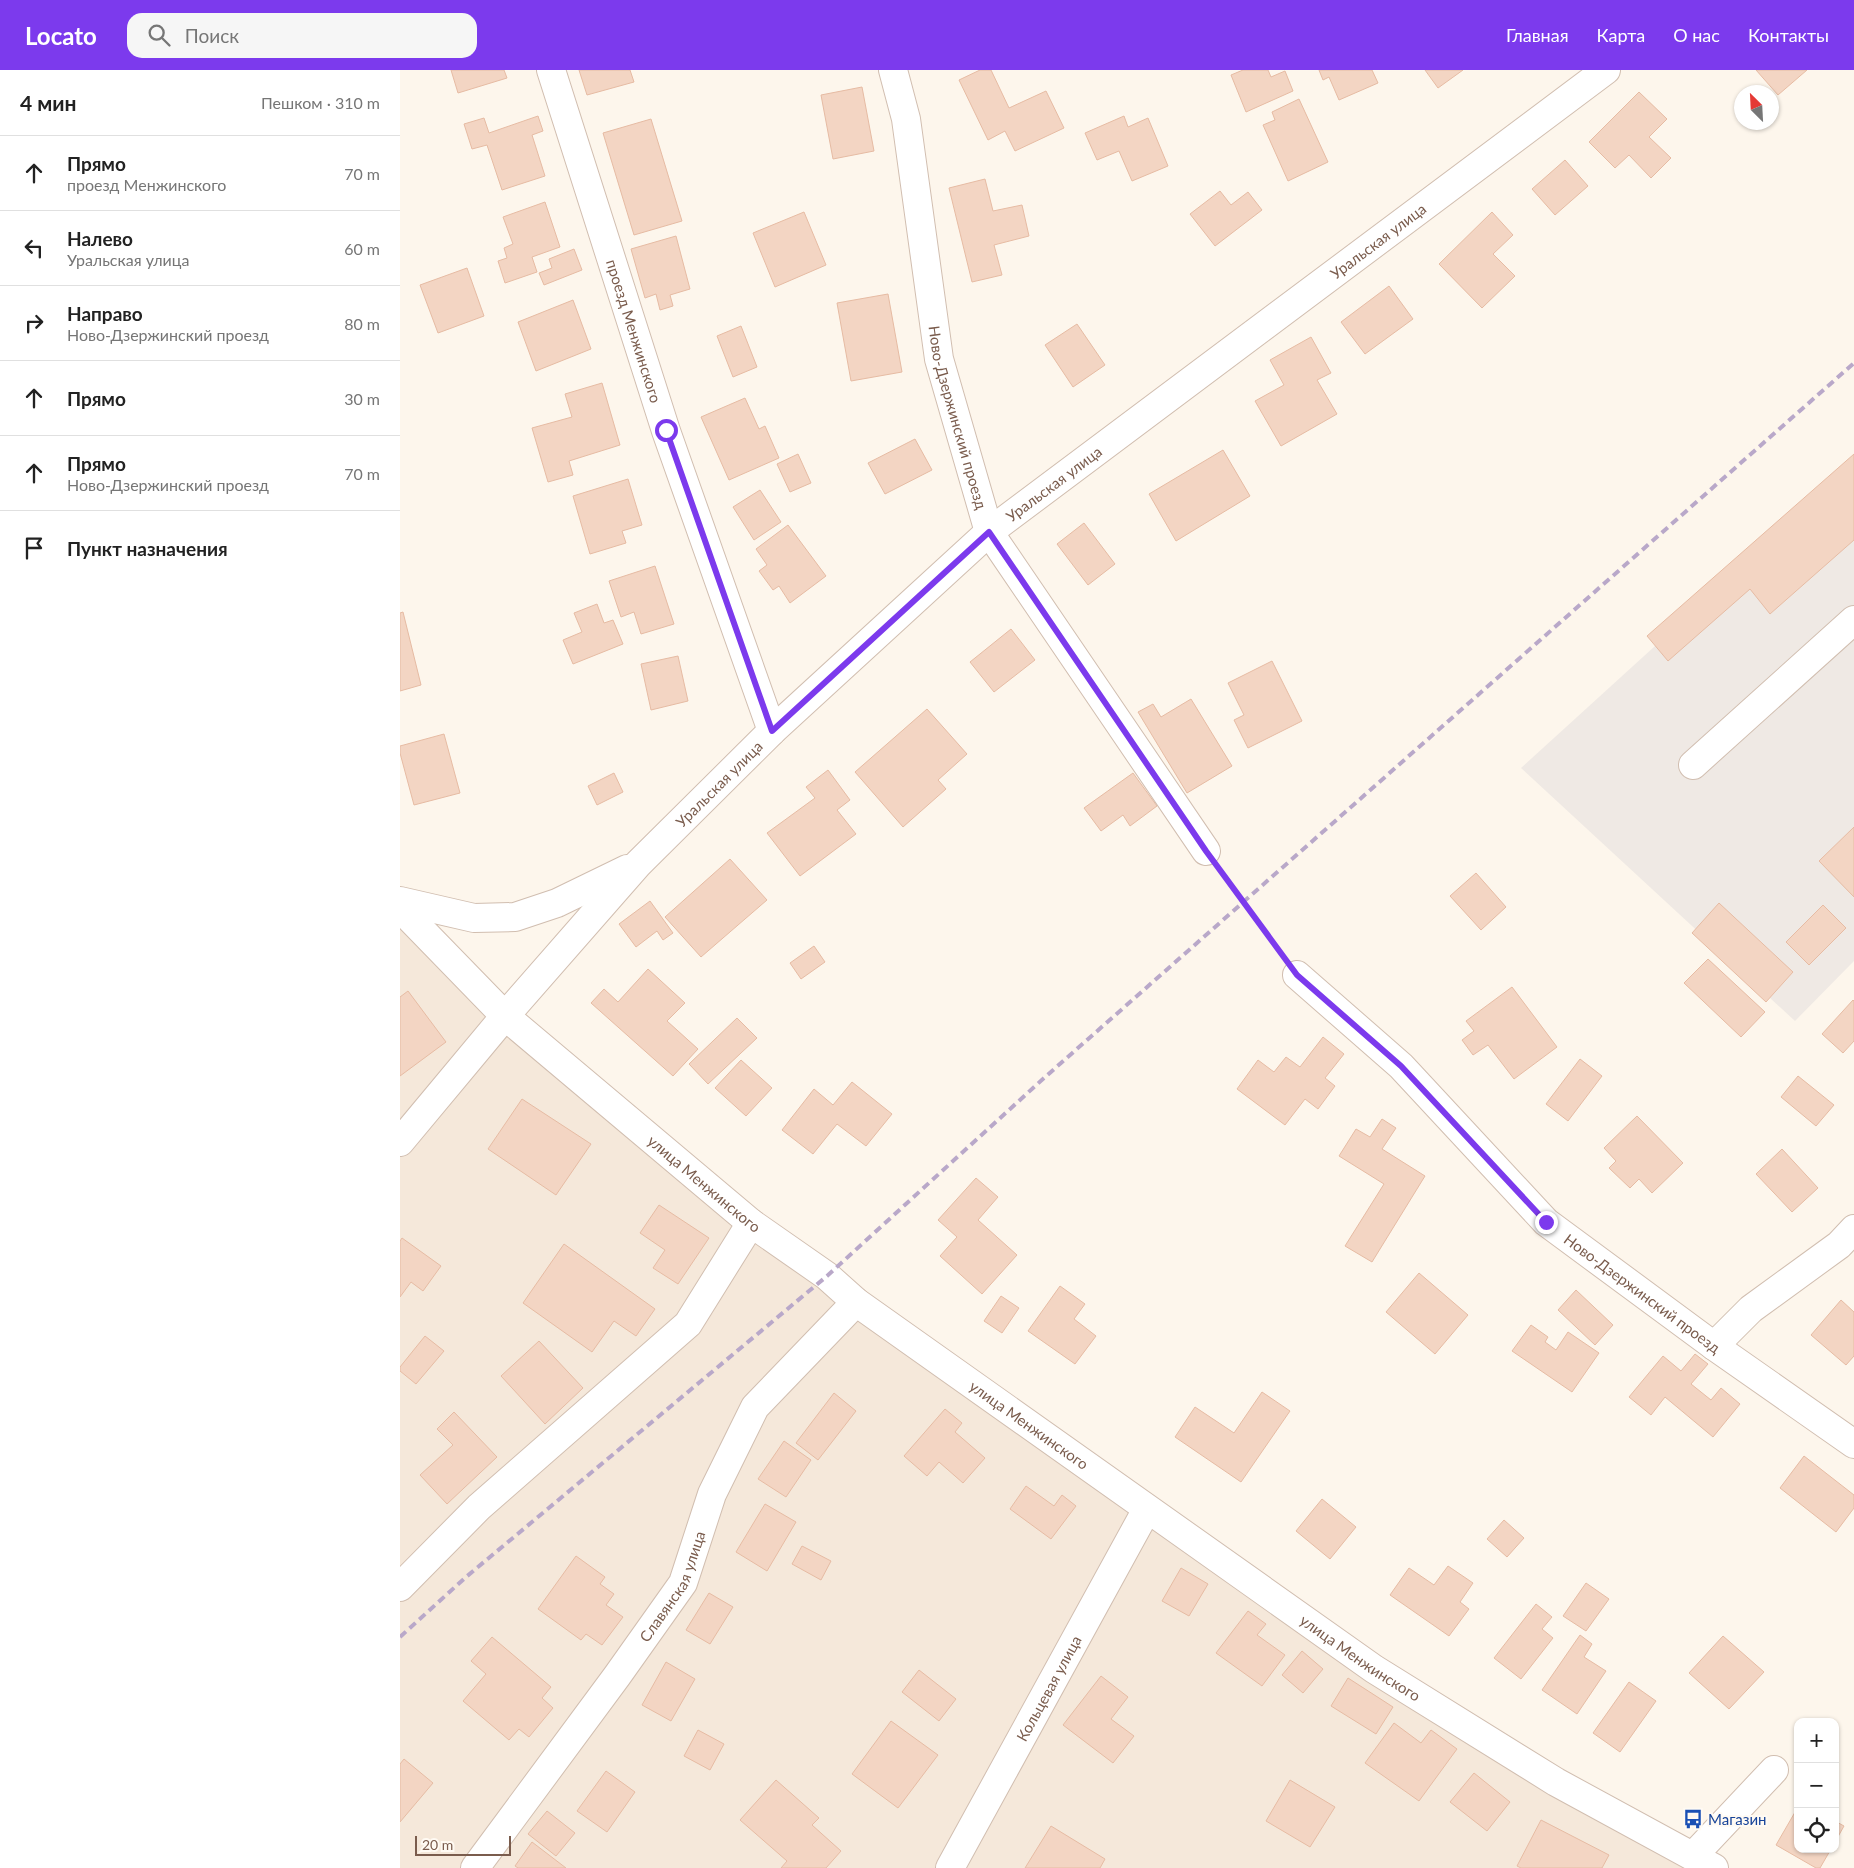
<!DOCTYPE html>
<html lang="ru">
<head>
<meta charset="utf-8">
<style>
  :root { --surface:#fff; --page:#f6f6f6; --text:#222; --muted:#767676; --line:#e0e0e0; --accent:#7c3aed }
  body { margin:0; font-family:Lato,sans-serif; background:var(--page); color:var(--text) }
  .controls { position:absolute; right:15px; bottom:15px; display:grid; overflow:hidden; border-radius:10px; box-shadow:0 1px 4px #0004 }
  .controls button { width:45px; height:45px; display:grid; place-items:center; padding:0; border:0; border-bottom:1px solid var(--line); background:var(--surface); color:var(--text); font:25px sans-serif }
  .compass { position:absolute; left:1334px; top:15px; width:45px; height:45px; border-radius:50%; background:var(--surface); box-shadow:0 1px 4px #0004; rotate:336deg }
  .scale { position:absolute; left:15px; bottom:12px; width:96px; box-sizing:border-box; padding-left:5px; border:2px solid #7a5c4d; border-top:0; font-size:14px; line-height:18px; white-space:nowrap; color:#7a5c4d; -webkit-text-stroke:4px #fffaf3; paint-order:stroke }
  .stop { position:absolute; width:15px; height:15px; margin:-11px; border:4px solid #7c3aed; border-radius:50%; background:#fff }
  .stop.end { background:#7c3aed; border-color:#fff; box-shadow:0 1px 5px #0008 }
  .list { margin:0; padding:0; list-style:none }
  h2 { display:flex; justify-content:space-between; align-items:center; height:65px; margin:0; padding:0 20px; font-size:21px }
  h2 small { font-size:16px; font-weight:400; color:var(--muted) }
  .list li { display:grid; grid-template-columns:32px 1fr auto; gap:15px; align-items:center; box-sizing:border-box; height:75px; padding:0 20px; border-top:1px solid var(--line) }
  .list b { display:block; font-size:19px; white-space:nowrap }
  .list p { margin:0; font-size:16px; white-space:nowrap; color:var(--muted) }
  .list em { font-size:16px; font-style:normal; color:var(--muted) }
  .icon { flex:none; width:28px; height:28px; fill:none; stroke:currentColor; stroke-width:2; stroke-linecap:round; stroke-linejoin:round }
  .map { position:relative; flex:none; width:1454px; height:1798px; overflow:hidden }
  header { display:flex; align-items:center; gap:30px; box-sizing:border-box; height:70px; padding:0 25px; background:var(--accent); color:#fff }
  header strong { font-size:24px }
  nav { display:flex; gap:28px; margin-inline-start:auto; font-size:18px }
  .search { width:350px; height:45px; background:var(--page); display:flex; align-items:center; gap:12px; box-sizing:border-box; padding:0 18px; border-radius:15px; color:var(--muted); font-size:19px }
  main { display:flex }
  aside { flex:1; background:var(--surface) }
  .map>svg:first-child { display:block }
  .residential { fill:#f5e8da }
  .industrial { fill:#efe9e4 }
  .building { fill:#f3d5c3; stroke:#e6bba3 }
  .lines { fill:none; stroke-linecap:round; stroke-linejoin:round }
  .minor-casing { stroke:#d1beb0; stroke-width:30 }
  .path { stroke:#d9b8a5; stroke-width:3; stroke-dasharray:1 4; stroke-linecap:butt }
  .minor { stroke:#fff; stroke-width:28 }
  .rail { stroke:#b9a8c9; stroke-width:4; stroke-dasharray:8 5; stroke-linecap:butt }
  .route { stroke:#7c3aed; stroke-width:6 }
  .labels { text-anchor:middle; dominant-baseline:central; stroke-width:4; stroke-linejoin:round; paint-order:stroke }
  .street-label { font-size:15px; fill:#7a5c4d; stroke:#fffaf3 }
  .transit-label { font-size:15px; fill:#164399; stroke:#fffaf3; text-anchor:start }
</style>
</head>
<body>
<header>
<strong>Locato</strong>
<div class="search"><svg class="icon" aria-label="search" viewBox="0 0 24 24"><circle cx="10" cy="10" r="6"/><path d="M15 15l6 6"/></svg>Поиск</div>
<nav><a>Главная</a><a>Карта</a><a>О нас</a><a>Контакты</a></nav>
</header>
<main>
<aside>
<h2>4 мин<small>Пешком · 310 m</small></h2>
<ul class="list">
<li><svg class="icon" aria-label="ahead" viewBox="0 0 24 24"><path d="M12 20V5M6 11l6-6 6 6"/></svg><div><b>Прямо</b><p>проезд Менжинского</p></div><em>70 m</em></li>
<li><svg class="icon" aria-label="left" viewBox="0 0 24 24"><path d="M17 20v-9H6M10 6l-5 5 5 5"/></svg><div><b>Налево</b><p>Уральская улица</p></div><em>60 m</em></li>
<li><svg class="icon" aria-label="right" viewBox="0 0 24 24"><path d="M7 20v-9h11M14 6l5 5-5 5"/></svg><div><b>Направо</b><p>Ново-Дзержинский проезд</p></div><em>80 m</em></li>
<li><svg class="icon" aria-label="ahead" viewBox="0 0 24 24"><path d="M12 20V5M6 11l6-6 6 6"/></svg><div><b>Прямо</b></div><em>30 m</em></li>
<li><svg class="icon" aria-label="ahead" viewBox="0 0 24 24"><path d="M12 20V5M6 11l6-6 6 6"/></svg><div><b>Прямо</b><p>Ново-Дзержинский проезд</p></div><em>70 m</em></li>
<li><svg class="icon" aria-label="arrive" viewBox="0 0 24 24"><path d="M6 21V4h12l-3 4 3 4H6"/></svg><div><b>Пункт назначения</b></div></li>
</ul>
</aside>
<div class="map">
<svg width="1454" height="1798" viewBox="0 0 1454 1798">
  <rect width="100%" height="100%" fill="#fdf6ec"/>
  <!-- residential -->
  <polygon class="residential" points="0,852 457,1241 1299,1798 0,1798"/>
  <!-- industrial -->
  <polygon class="industrial" points="1454,395 1454,891 1395,951 1121,698"/>
  <!-- building -->
  <g class="building">
    <polygon points="51,0 104,0 107,8 58,23"/>
    <polygon points="179,0 230,0 234,12 187,25"/>
    <polygon points="580,0 591,0 609,38 646,21 664,58 615,81 605,61 588,70 559,10"/>
    <polygon points="843,0 868,0 871,7 885,1 893,21 846,42 831,5"/>
    <polygon points="919,0 972,0 978,13 939,30 929,7 923,10"/>
    <polygon points="1025,0 1063,0 1038,18"/>
    <polygon points="1356,0 1407,0 1378,25"/>
    <polygon points="462,17 474,81 433,89 421,25"/>
    <polygon points="1239,22 1267,49 1249,67 1271,88 1251,108 1229,85 1215,98 1189,72"/>
    <polygon points="899,29 928,92 888,111 863,55 875,50 872,42"/>
    <polygon points="138,46 143,61 132,65 145,106 102,120 87,75 72,79 64,54 84,48 89,63"/>
    <polygon points="724,46 728,57 748,48 768,96 732,111 719,81 697,90 685,63"/>
    <polygon points="251,49 282,151 234,165 203,63"/>
    <polygon points="1165,90 1188,116 1155,145 1132,119"/>
    <polygon points="585,109 593,141 622,135 629,166 594,175 602,205 572,212 549,118"/>
    <polygon points="820,121 831,135 848,122 862,140 815,176 790,144"/>
    <polygon points="145,132 160,177 132,187 137,202 105,213 98,191 107,188 104,178 113,174 103,147"/>
    <polygon points="404,142 426,195 375,217 353,163"/>
    <polygon points="1092,142 1113,165 1093,184 1115,206 1082,238 1039,194"/>
    <polygon points="276,166 290,219 270,225 273,236 260,240 256,224 245,228 231,179"/>
    <polygon points="174,179 182,200 144,215 139,203 152,198 149,189"/>
    <polygon points="67,198 84,246 38,263 20,215"/>
    <polygon points="989,216 1013,249 965,284 941,252"/>
    <polygon points="488,224 502,302 451,311 437,233"/>
    <polygon points="173,230 191,279 136,301 118,252"/>
    <polygon points="677,254 705,295 673,317 645,275"/>
    <polygon points="341,256 357,297 333,307 317,266"/>
    <polygon points="911,267 931,303 917,310 937,344 881,376 855,331 884,315 870,290"/>
    <polygon points="202,313 220,375 169,391 173,405 148,412 132,358 172,347 165,324"/>
    <polygon points="345,328 359,359 365,356 379,388 329,410 301,347"/>
    <polygon points="515,369 532,400 485,424 468,393"/>
    <polygon points="823,380 850,426 776,471 749,424"/>
    <polygon points="398,384 411,413 390,422 377,394"/>
    <polygon points="1454,384 1454,470 1370,544 1350,519 1268,591 1247,566"/>
    <polygon points="228,409 242,455 222,461 226,473 190,484 173,426"/>
    <polygon points="360,420 381,452 354,470 333,437"/>
    <polygon points="684,453 715,494 688,515 657,474"/>
    <polygon points="388,455 426,506 390,533 379,516 373,520 359,501 367,495 356,479"/>
    <polygon points="255,496 274,554 241,564 234,542 221,547 209,511"/>
    <polygon points="197,534 204,553 213,550 223,574 173,594 163,570 182,562 174,543"/>
    <polygon points="3,542 21,615 0,621 0,543"/>
    <polygon points="611,559 635,590 594,622 570,592"/>
    <polygon points="278,586 288,631 251,640 241,594"/>
    <polygon points="872,591 902,651 848,678 834,650 844,645 828,613"/>
    <polygon points="791,629 832,696 787,723 738,642 753,634 761,647"/>
    <polygon points="527,639 567,684 538,710 546,719 503,757 455,702"/>
    <polygon points="44,664 60,723 14,735 0,683 0,676"/>
    <polygon points="428,700 450,730 437,740 456,764 400,806 367,763 415,728 406,717"/>
    <polygon points="214,703 223,722 197,735 188,716"/>
    <polygon points="733,703 757,736 730,756 723,745 701,761 684,738"/>
    <polygon points="1454,757 1454,827 1419,791"/>
    <polygon points="330,789 367,830 301,887 265,847"/>
    <polygon points="1076,803 1106,837 1081,860 1050,826"/>
    <polygon points="250,831 273,863 263,870 257,861 236,877 219,854"/>
    <polygon points="1319,833 1393,902 1366,932 1292,863"/>
    <polygon points="1423,835 1446,858 1409,895 1386,872"/>
    <polygon points="414,876 425,892 401,909 390,893"/>
    <polygon points="1308,889 1365,942 1341,967 1284,913"/>
    <polygon points="248,899 285,933 267,951 298,979 273,1006 191,933 204,919 218,932"/>
    <polygon points="1112,917 1157,977 1114,1009 1088,975 1073,985 1062,970 1074,961 1066,951"/>
    <polygon points="8,921 46,972 0,1006 0,927"/>
    <polygon points="1453,930 1454,931 1454,971 1443,983 1422,964"/>
    <polygon points="337,948 357,968 308,1014 289,994"/>
    <polygon points="923,967 944,984 925,1008 935,1016 918,1039 905,1029 885,1055 837,1019 858,990 874,1002 886,987 900,997"/>
    <polygon points="1180,989 1202,1006 1168,1051 1146,1034"/>
    <polygon points="341,990 372,1018 346,1046 315,1018"/>
    <polygon points="1398,1006 1434,1035 1416,1056 1381,1027"/>
    <polygon points="452,1012 492,1044 466,1076 437,1054 413,1084 382,1060 414,1019 433,1035"/>
    <polygon points="122,1029 191,1074 156,1125 88,1079"/>
    <polygon points="1237,1046 1283,1093 1252,1123 1239,1109 1230,1118 1209,1098 1216,1091 1204,1078"/>
    <polygon points="982,1049 996,1058 982,1079 1025,1106 972,1192 945,1176 984,1114 939,1086 956,1059 970,1067"/>
    <polygon points="1382,1079 1418,1118 1392,1142 1356,1104"/>
    <polygon points="576,1108 598,1127 578,1150 617,1185 582,1224 540,1186 557,1167 538,1150"/>
    <polygon points="259,1135 309,1168 278,1214 253,1198 265,1180 240,1163"/>
    <polygon points="2,1168 41,1196 23,1221 11,1212 0,1227 0,1171"/>
    <polygon points="164,1174 255,1239 236,1266 214,1251 192,1282 123,1233"/>
    <polygon points="1019,1203 1068,1245 1035,1284 986,1242"/>
    <polygon points="660,1216 685,1234 674,1249 696,1266 675,1294 628,1261"/>
    <polygon points="1176,1220 1213,1255 1195,1275 1158,1240"/>
    <polygon points="601,1226 619,1238 602,1263 584,1251"/>
    <polygon points="1441,1230 1454,1242 1454,1286 1446,1295 1411,1265"/>
    <polygon points="1131,1255 1148,1267 1145,1272 1156,1280 1168,1262 1199,1283 1172,1322 1112,1281"/>
    <polygon points="25,1266 44,1281 16,1314 0,1301 0,1297"/>
    <polygon points="139,1271 183,1318 145,1354 101,1306"/>
    <polygon points="1295,1284 1308,1294 1291,1314 1311,1330 1321,1318 1340,1334 1313,1367 1265,1327 1251,1345 1229,1327 1263,1286 1281,1301"/>
    <polygon points="862,1322 890,1341 841,1412 775,1367 795,1337 834,1363"/>
    <polygon points="434,1323 456,1341 418,1390 396,1373"/>
    <polygon points="545,1339 562,1353 555,1362 585,1388 563,1413 539,1392 527,1406 504,1386"/>
    <polygon points="54,1342 97,1387 47,1434 20,1405 53,1375 37,1359"/>
    <polygon points="384,1371 411,1390 386,1427 358,1409"/>
    <polygon points="1404,1386 1454,1425 1454,1438 1436,1462 1380,1418"/>
    <polygon points="626,1416 654,1436 662,1425 676,1436 651,1469 610,1439"/>
    <polygon points="922,1429 956,1457 930,1489 896,1461"/>
    <polygon points="365,1434 396,1452 367,1501 336,1482"/>
    <polygon points="1104,1450 1124,1468 1107,1487 1087,1469"/>
    <polygon points="402,1476 431,1491 421,1510 392,1494"/>
    <polygon points="176,1486 205,1507 200,1514 214,1524 206,1535 223,1547 202,1575 186,1564 181,1570 138,1539"/>
    <polygon points="1048,1496 1073,1513 1060,1532 1069,1539 1049,1566 990,1525 1009,1498 1034,1515"/>
    <polygon points="781,1498 808,1514 789,1546 762,1531"/>
    <polygon points="1186,1513 1209,1529 1186,1561 1163,1546"/>
    <polygon points="309,1523 333,1537 310,1574 286,1560"/>
    <polygon points="1136,1534 1152,1547 1142,1559 1153,1568 1121,1609 1094,1588"/>
    <polygon points="848,1541 866,1554 857,1565 885,1585 862,1616 816,1583"/>
    <polygon points="1180,1565 1192,1574 1184,1587 1206,1601 1177,1644 1142,1620"/>
    <polygon points="1323,1566 1364,1602 1329,1639 1289,1603"/>
    <polygon points="92,1567 151,1617 142,1628 153,1638 129,1667 119,1659 109,1670 63,1631 86,1604 71,1591"/>
    <polygon points="902,1581 923,1599 903,1623 882,1605"/>
    <polygon points="266,1592 295,1609 271,1651 242,1635"/>
    <polygon points="519,1600 556,1629 539,1651 502,1622"/>
    <polygon points="701,1606 728,1627 711,1649 734,1666 713,1693 663,1655"/>
    <polygon points="948,1608 993,1637 976,1664 931,1636"/>
    <polygon points="1229,1612 1256,1631 1220,1682 1193,1663"/>
    <polygon points="491,1651 538,1685 498,1738 452,1704"/>
    <polygon points="994,1653 1021,1673 1031,1660 1057,1679 1019,1731 965,1693"/>
    <polygon points="298,1660 324,1674 310,1700 284,1686"/>
    <polygon points="4,1689 33,1713 0,1752 0,1694"/>
    <polygon points="206,1701 235,1722 207,1762 177,1741"/>
    <polygon points="1074,1703 1110,1732 1087,1761 1050,1732"/>
    <polygon points="376,1710 419,1748 412,1755 441,1781 426,1798 381,1798 387,1791 340,1750"/>
    <polygon points="890,1710 935,1737 910,1777 866,1751"/>
    <polygon points="1398,1737 1398,1779 1431,1779 1420,1798 1416,1798 1376,1775"/>
    <polygon points="147,1741 175,1763 156,1786 128,1764"/>
    <polygon points="1141,1750 1209,1785 1202,1798 1121,1798 1117,1796"/>
    <polygon points="1435,1751 1444,1756 1435,1772"/>
    <polygon points="651,1756 705,1789 700,1798 625,1798"/>
    <polygon points="132,1772 166,1798 118,1798 115,1796"/>
  </g>
  <g class="lines">
    <defs>
      <g id="minor">
        <path id="s1" d="M151,0l115,361 106,300"/>
        <path id="s2" d="M493,0l13,49 33,240 50,173 217,319"/>
        <polyline points="1293,695 1454,550"/>
        <polyline points="0,831 74,848 115,847 157,833 227,799"/>
        <path id="s3" d="M0,838l105,108 246,207 76,53 29,26 518,367 182,113 158,86"/>
        <path id="s4" d="M897,905l104,91 145,156 168,124 140,98"/>
        <path id="s5" d="M0,1072l105,-126 133,-152 134,-133 217,-199 617,-462"/>
        <polyline points="1314,1276 1351,1239 1439,1175 1454,1159"/>
        <polyline points="0,1517 79,1437 288,1254 351,1153"/>
        <polyline points="1293,1786 1374,1700"/>
        <path id="s6" d="M75,1798l142,-192 66,-93 29,-89 43,-87 101,-105"/>
        <path id="s7" d="M550,1798l197,-359"/>
      </g>
    </defs>
    <!-- minor casing -->
    <use href="#minor" class="minor-casing"/>
    <!-- path -->
    <polyline class="path" points="824,805 879,881"/>
    <!-- minor -->
    <use href="#minor" class="minor"/>
    <!-- rail -->
    <polyline class="rail" points="0,1567 66,1507 427,1206 644,1008 1454,293"/>
  </g>
  <g class="lines">
    <!-- route -->
    <polyline class="route" points="266,360 372,661 589,462 806,781 897,905 1001,996 1146,1152"/>
  </g>
  <!-- icons -->
  <defs>
    <symbol id="bus-bare" viewBox="-9 -9 18 18"><path d="M-5-6H5V4H4V6H2V4H-2V6H-4V4H-5ZM-3.5-4V0h7V-4ZM-3.5 1.2v1.5H-2V1.2ZM2 1.2v1.5H3.5V1.2Z" fill="#1a4fb4" stroke="#fffaf3" stroke-width="2.5" paint-order="stroke"/></symbol>
  </defs>
  <g fill-rule="evenodd">
    <use href="#bus-bare" x="1279" y="1735" width="28" height="28"/>
  </g>
  <g class="labels">
    <!-- street labels -->
    <g class="street-label">
      <text stroke="none"><textPath href="#s5" startOffset="1335">Уральская улица</textPath></text>
      <text stroke="none"><textPath href="#s1" startOffset="274">проезд Менжинского</textPath></text>
      <text stroke="none"><textPath href="#s2" startOffset="354">Ново-Дзержинский проезд</textPath></text>
      <text stroke="none"><textPath href="#s5" startOffset="930">Уральская улица</textPath></text>
      <text stroke="none"><textPath href="#s5" startOffset="480">Уральская улица</textPath></text>
      <text stroke="none"><textPath href="#s3" startOffset="411">улица Менжинского</textPath></text>
      <text stroke="none"><textPath href="#s4" startOffset="471">Ново-Дзержинский проезд</textPath></text>
      <text stroke="none"><textPath href="#s3" startOffset="816">улица Менжинского</textPath></text>
      <text stroke="none"><textPath href="#s6" startOffset="345">Славянская улица</textPath></text>
      <text stroke="none"><textPath href="#s3" startOffset="1221">улица Менжинского</textPath></text>
      <text stroke="none"><textPath href="#s7" startOffset="205">Кольцевая улица</textPath></text>
    </g>
    <!-- transit labels -->
    <g class="transit-label">
      <text x="1308" y="1749">Магазин</text>
    </g>
  </g>
</svg>
<div class="controls">
<button>+</button>
<button>−</button>
<button><svg class="icon" aria-label="locate" viewBox="0 0 24 24"><circle cx="12" cy="12" r="6"/><path d="M12 2v4M12 18v4M2 12h4M18 12h4"/></svg></button>
</div>
<svg class="compass" viewBox="-18 -18 36 36"><path d="M0-13l5 13h-10z" fill="#e53935"/><path d="M0 13l5-13h-10z" fill="#767676"/></svg>
<div class="scale">20 m</div>
<div class="stop" style="left:266px;top:360px"></div>
<div class="stop end" style="left:1146px;top:1152px"></div>
</div>
</main>
</body>
</html>
